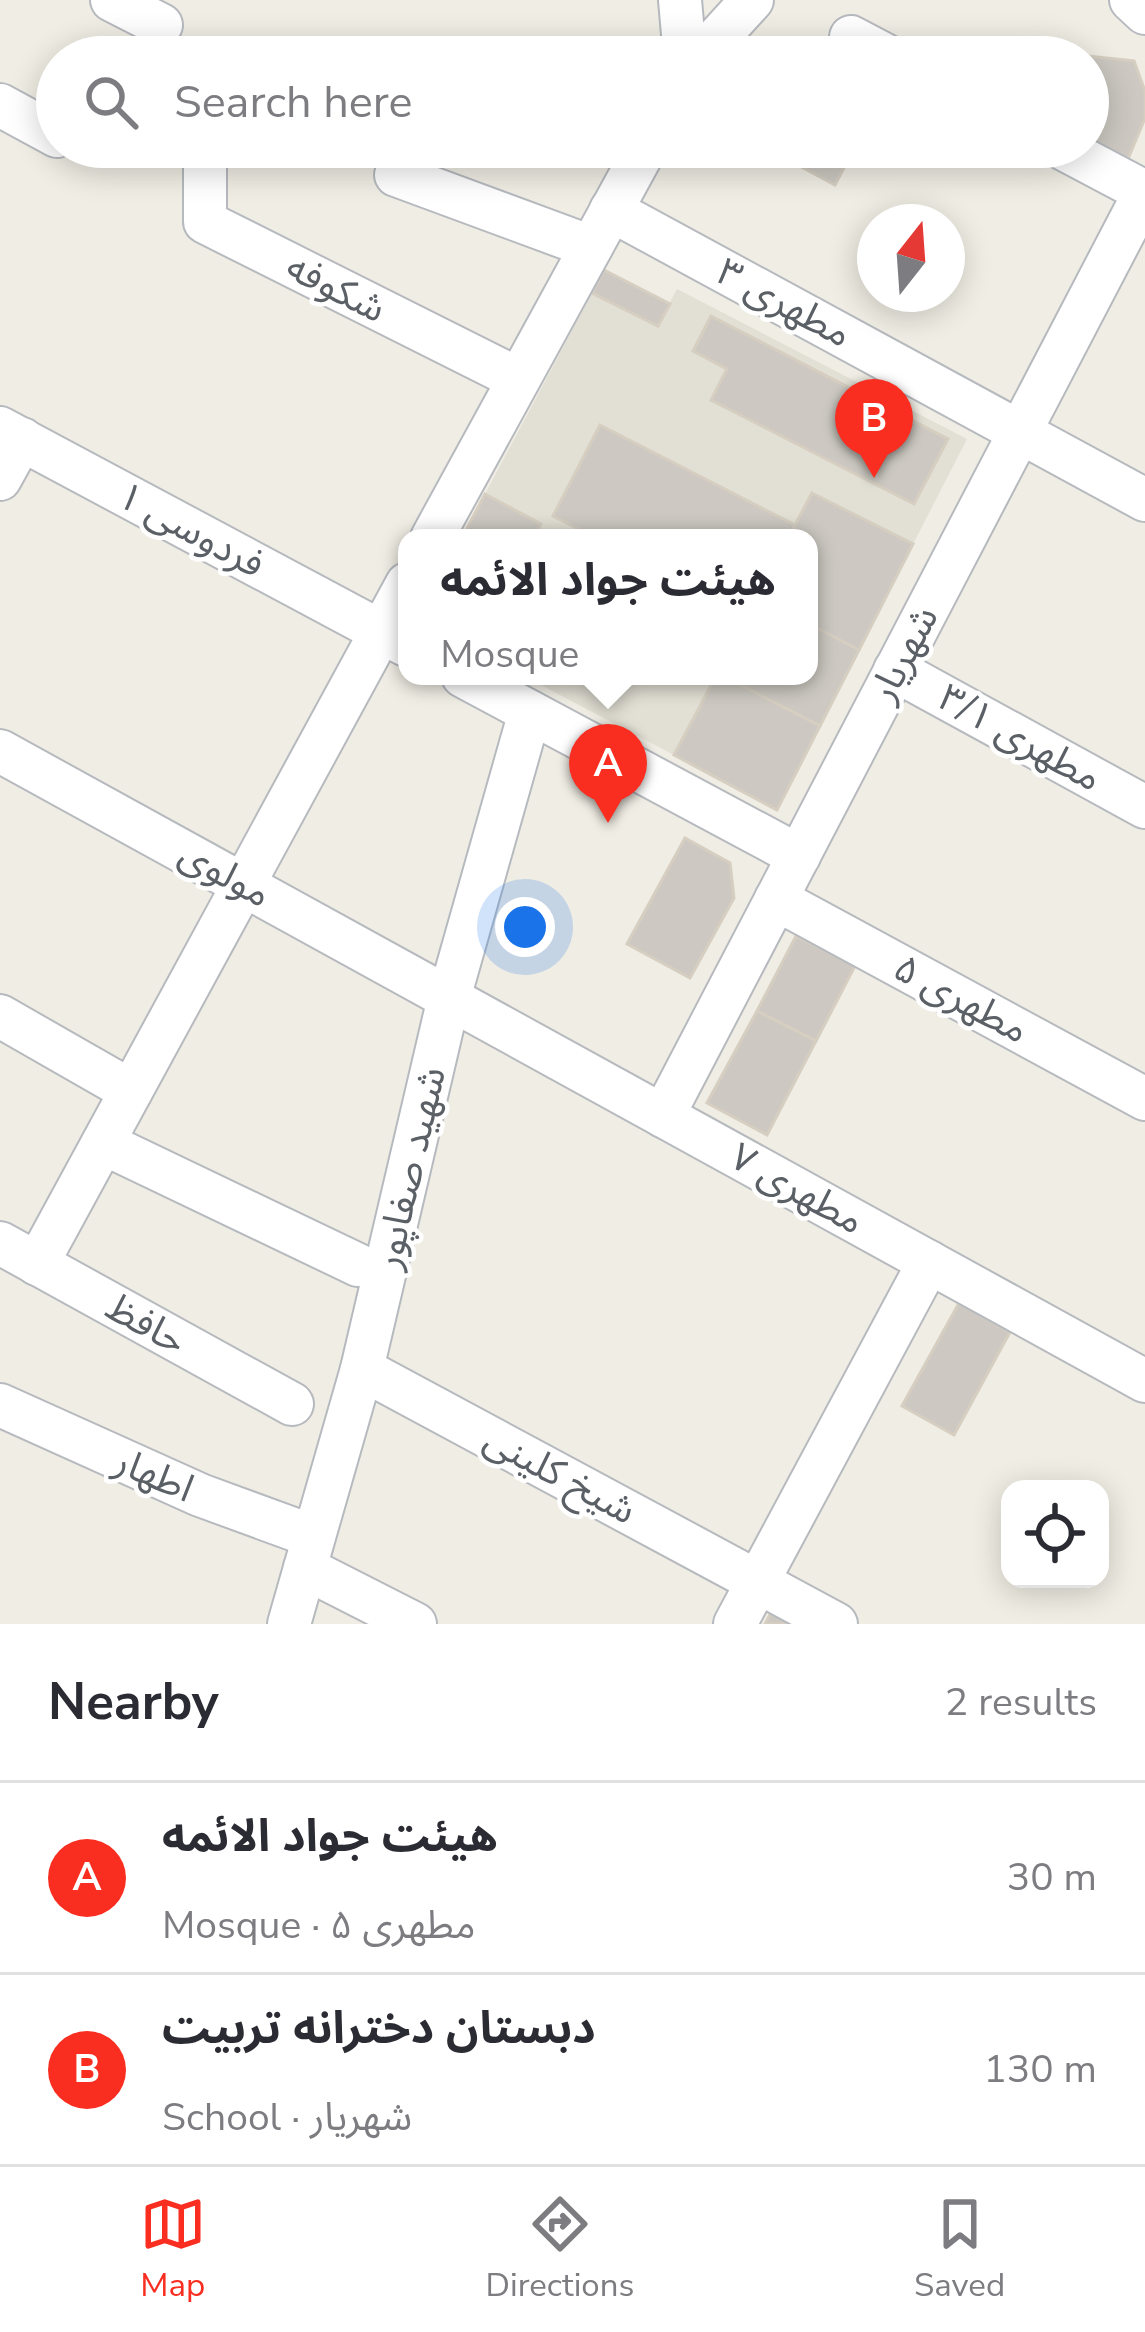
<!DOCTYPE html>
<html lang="en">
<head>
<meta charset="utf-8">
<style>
  :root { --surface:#fff; --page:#f2f2f3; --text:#2b2b33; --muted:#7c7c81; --line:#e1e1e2; --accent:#f92d20 }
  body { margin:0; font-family:"Nunito Sans","Noto Sans Arabic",sans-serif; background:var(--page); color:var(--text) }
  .controls { position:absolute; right:36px; bottom:36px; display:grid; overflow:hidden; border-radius:24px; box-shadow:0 6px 30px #0003 }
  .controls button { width:108px; height:108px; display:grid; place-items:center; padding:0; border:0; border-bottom:3px solid var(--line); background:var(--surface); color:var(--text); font:60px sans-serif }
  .compass { position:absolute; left:857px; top:204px; width:108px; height:108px; border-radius:50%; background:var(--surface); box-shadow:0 6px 30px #0003; rotate:17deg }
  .you { position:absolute; left:525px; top:927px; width:42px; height:42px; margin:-30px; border:9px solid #fff; border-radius:50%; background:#1a73e8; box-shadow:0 0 0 18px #1a73e833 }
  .badge { display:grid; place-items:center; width:78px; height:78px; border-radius:50%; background:var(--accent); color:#fff; font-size:39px; font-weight:700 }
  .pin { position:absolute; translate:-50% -99px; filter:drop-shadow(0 3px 6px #0008) }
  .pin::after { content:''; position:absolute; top:63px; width:42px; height:36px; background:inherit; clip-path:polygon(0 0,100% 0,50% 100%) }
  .popup { position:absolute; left:398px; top:529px; width:420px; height:156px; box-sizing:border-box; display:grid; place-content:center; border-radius:24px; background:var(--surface); filter:drop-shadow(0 3px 9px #0005); font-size:39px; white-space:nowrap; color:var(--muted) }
  .popup b { font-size:45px; color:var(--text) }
  .popup::after { content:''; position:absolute; left:50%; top:100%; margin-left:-24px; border:24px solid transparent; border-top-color:var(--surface) }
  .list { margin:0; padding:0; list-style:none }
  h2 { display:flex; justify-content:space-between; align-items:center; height:156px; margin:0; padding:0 48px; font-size:51px }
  h2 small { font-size:39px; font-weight:400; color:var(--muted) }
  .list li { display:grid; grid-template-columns:78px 1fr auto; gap:36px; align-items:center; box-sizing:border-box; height:192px; padding:0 48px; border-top:3px solid var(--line) }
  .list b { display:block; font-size:45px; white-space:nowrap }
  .list p { margin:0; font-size:39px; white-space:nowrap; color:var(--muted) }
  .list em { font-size:39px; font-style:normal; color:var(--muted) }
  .icon { flex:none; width:66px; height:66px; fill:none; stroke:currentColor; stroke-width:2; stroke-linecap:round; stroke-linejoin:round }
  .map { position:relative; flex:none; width:1145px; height:1624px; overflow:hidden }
  .search { position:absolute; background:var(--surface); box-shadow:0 6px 30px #0003; left:36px; right:36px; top:36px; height:132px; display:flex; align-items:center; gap:30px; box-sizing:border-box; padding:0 42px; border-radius:66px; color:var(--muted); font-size:45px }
  .sheet { height:540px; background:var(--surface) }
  nav { display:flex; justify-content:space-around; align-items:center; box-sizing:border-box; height:168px; border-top:3px solid var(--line); background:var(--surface); font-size:33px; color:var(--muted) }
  nav a { display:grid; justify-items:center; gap:6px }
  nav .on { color:var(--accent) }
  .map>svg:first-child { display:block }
  .education { fill:#e2dfd4 }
  .building { fill:#cdc9c2; stroke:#d5cec1; stroke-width:3 }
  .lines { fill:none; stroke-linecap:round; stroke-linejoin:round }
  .minor-casing { stroke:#b6babf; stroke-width:46 }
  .minor { stroke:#fff; stroke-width:42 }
  .labels { text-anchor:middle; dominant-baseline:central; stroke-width:9; stroke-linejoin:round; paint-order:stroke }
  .street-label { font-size:39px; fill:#5b6066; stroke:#fff }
</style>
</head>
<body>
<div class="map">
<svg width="1145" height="1624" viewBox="0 0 1145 1624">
  <rect width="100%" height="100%" fill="#f0ede4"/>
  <!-- education -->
  <g class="education">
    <polygon points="677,289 967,439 913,544 812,493 788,538 534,538 540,524 485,494 592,293 657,326"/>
    <polygon points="524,676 716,676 674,755"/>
  </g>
  <!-- building -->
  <g class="building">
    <polygon points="983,45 1134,61 1145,91 1145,118 1123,171 1088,147 1088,57 977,57"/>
    <polygon points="800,147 855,147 835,185 792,162"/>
    <polygon points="604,270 670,304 658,326 592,293"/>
    <polygon points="711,316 948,439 914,504 711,400 727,369 693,351"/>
    <polygon points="600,425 795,525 788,538 597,538 553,516"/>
    <polygon points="812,493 913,544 859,650 809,624 809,538 788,538"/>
    <polygon points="485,494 541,524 534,538 462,538"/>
    <polygon points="809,624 859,650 820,726 723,676 809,676"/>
    <polygon points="716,676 723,676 820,726 777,810 674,755"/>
    <polygon points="685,838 730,863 734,898 690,978 627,944"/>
    <polygon points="796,936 855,966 816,1041 757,1011"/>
    <polygon points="757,1011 816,1041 767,1135 707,1103"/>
    <polygon points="959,1303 1010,1332 954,1435 902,1406"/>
    <polygon points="774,1607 807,1624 765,1624"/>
  </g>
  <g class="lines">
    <defs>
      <g id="minor">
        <polyline points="112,0 161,25"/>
        <polyline points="680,0 685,57"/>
        <polyline points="1131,0 1145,13"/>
        <polyline points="851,37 889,57"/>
        <polyline points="700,57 752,0"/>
        <polyline points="0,105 57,136"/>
        <polyline points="1060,147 1145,192"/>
        <polyline points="205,166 205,222 518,379"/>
        <polyline points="396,175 591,247"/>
        <polyline points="611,210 1145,500"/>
        <polyline points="0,428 406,645"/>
        <polyline points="0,479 22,439"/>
        <polyline points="432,538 646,147"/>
        <polyline points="895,670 1145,807"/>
        <polyline points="463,676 799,856"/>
        <polyline points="0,751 1145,1381"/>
        <polyline points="776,899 1145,1099"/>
        <polyline points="0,1016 131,1091"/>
        <polyline points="663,1116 1145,192"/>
        <polyline points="103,1143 358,1265"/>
        <polyline points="0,1243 292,1404"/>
        <polyline points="37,1264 407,584"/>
        <polyline points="362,1369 836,1624"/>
        <polyline points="0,1405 200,1495 312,1536"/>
        <polyline points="305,1568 415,1624"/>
        <polyline points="289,1624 362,1369 449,998 530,712"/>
        <polyline points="735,1624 929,1262"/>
      </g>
    </defs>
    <!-- minor casing -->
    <use href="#minor" class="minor-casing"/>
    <!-- minor -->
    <use href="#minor" class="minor"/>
  </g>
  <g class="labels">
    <!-- street labels -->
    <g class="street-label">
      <text transform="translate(336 288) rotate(27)">شکوفه</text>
      <text transform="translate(784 303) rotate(28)">مطهری ۳</text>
      <text transform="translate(191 530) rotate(28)">فردوسی ۱</text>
      <text transform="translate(904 654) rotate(-62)">شهریار</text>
      <text transform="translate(1020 738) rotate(29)">مطهری ۳/۱</text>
      <text transform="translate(225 874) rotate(29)">مولوی</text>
      <text transform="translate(961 999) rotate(28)">مطهری ۵</text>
      <text transform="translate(410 1168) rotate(-77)">شهید صفاپور</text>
      <text transform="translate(797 1189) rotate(29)">مطهری ۷</text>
      <text transform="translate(146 1324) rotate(29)">حافظ</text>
      <text transform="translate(154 1475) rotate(23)">اطهار</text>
      <text transform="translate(560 1475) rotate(28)">شیخ کلینی</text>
    </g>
  </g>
</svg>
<div class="controls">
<button><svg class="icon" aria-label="locate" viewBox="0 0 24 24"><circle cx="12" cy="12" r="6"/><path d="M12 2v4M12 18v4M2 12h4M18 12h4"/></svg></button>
</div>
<svg class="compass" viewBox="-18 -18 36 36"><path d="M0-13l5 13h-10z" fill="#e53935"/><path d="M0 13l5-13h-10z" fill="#7c7c81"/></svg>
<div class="you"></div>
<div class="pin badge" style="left:608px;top:823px">A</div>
<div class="popup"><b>هیئت جواد الائمه</b>Mosque</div>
<div class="pin badge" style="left:874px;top:478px">B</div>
<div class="search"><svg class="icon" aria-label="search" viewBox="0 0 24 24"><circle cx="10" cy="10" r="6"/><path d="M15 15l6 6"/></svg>Search here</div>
</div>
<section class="sheet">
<h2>Nearby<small>2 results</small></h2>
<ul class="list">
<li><span class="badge">A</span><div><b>هیئت جواد الائمه</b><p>Mosque · مطهری ۵</p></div><em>30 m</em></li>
<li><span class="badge">B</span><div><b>دبستان دخترانه تربیت</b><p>School · شهریار</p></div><em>130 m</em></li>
</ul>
</section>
<nav>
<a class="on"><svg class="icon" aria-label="map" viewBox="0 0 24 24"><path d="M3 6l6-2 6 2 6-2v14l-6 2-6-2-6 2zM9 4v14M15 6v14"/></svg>Map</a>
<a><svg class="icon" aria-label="directions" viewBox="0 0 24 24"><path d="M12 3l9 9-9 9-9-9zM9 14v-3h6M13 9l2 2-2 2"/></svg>Directions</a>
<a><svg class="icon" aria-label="saved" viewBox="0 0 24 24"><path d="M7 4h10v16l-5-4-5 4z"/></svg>Saved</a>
</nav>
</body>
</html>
